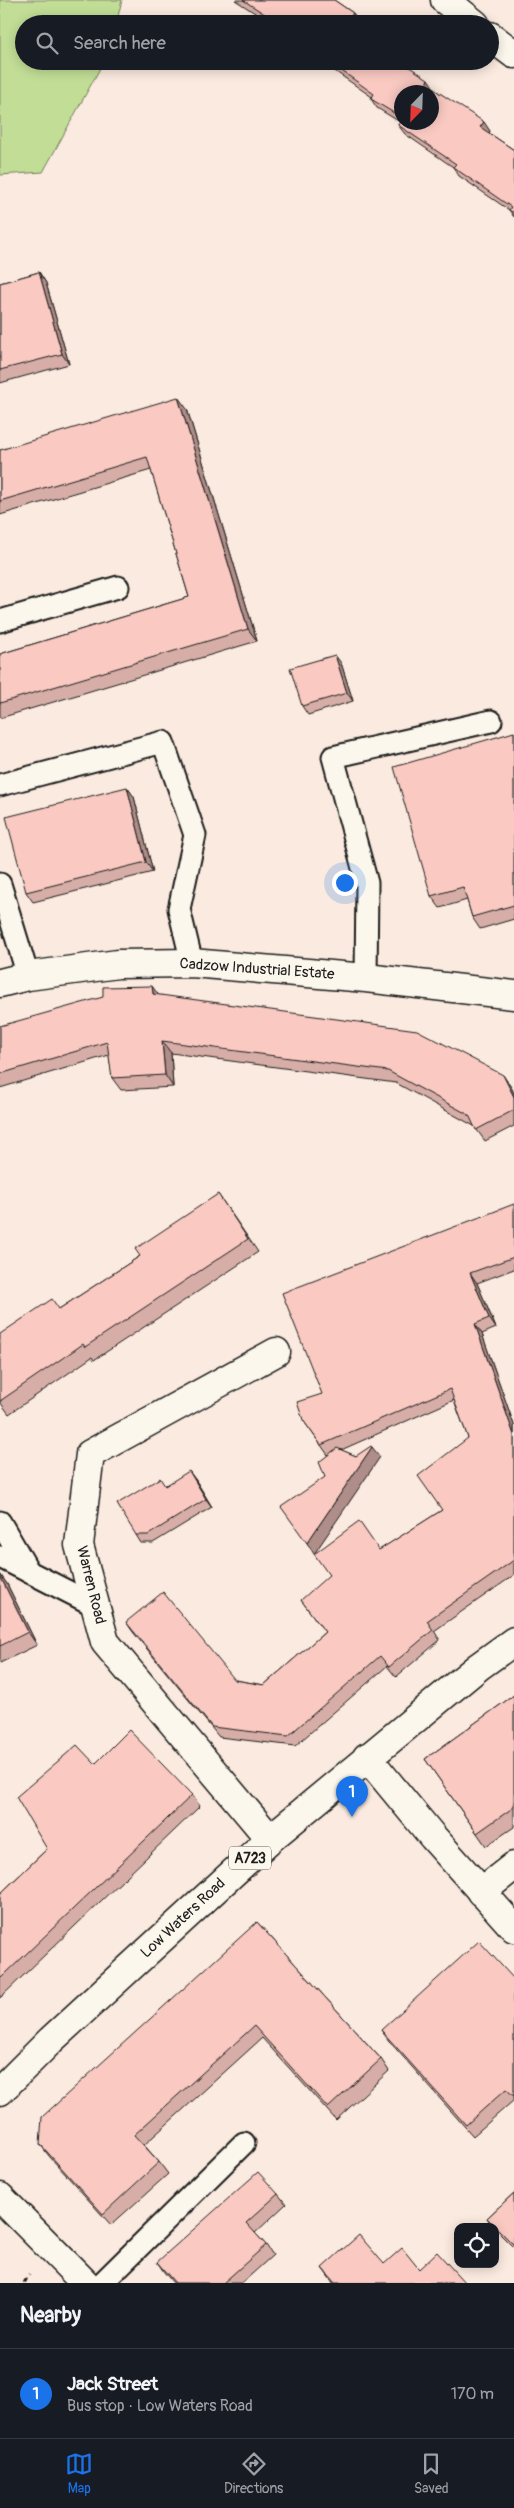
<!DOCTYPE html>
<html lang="en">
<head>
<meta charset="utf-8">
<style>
  :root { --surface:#171b24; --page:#20242c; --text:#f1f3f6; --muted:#9ea1a6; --line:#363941; --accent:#1a73e8 }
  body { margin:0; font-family:Pangolin,sans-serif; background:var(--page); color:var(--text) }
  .controls { position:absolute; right:15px; bottom:15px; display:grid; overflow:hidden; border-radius:10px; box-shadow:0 2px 12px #0003 }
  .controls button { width:45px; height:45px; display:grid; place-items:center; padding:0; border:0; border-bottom:1px solid var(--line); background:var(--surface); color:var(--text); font:25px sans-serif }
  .compass { position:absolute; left:394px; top:85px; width:45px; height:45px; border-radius:50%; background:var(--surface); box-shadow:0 2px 12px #0003; rotate:203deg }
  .you { position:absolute; left:344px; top:882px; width:18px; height:18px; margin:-12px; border:4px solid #fff; border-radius:50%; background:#1a73e8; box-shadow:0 0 0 8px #1a73e833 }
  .badge { display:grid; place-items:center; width:32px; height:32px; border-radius:50%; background:var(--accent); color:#fff; font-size:16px; font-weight:700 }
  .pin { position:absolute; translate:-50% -41px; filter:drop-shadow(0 1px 2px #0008) }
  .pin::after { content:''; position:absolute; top:26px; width:18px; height:15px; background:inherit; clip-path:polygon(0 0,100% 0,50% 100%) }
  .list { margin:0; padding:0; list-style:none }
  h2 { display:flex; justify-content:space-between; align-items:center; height:65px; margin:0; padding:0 20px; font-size:21px }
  h2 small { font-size:16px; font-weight:400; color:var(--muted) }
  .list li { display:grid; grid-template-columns:32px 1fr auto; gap:15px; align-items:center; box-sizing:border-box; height:90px; padding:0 20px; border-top:1px solid var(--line) }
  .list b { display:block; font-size:19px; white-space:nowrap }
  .list p { margin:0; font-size:16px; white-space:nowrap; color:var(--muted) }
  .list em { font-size:16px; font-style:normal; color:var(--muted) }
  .icon { flex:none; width:28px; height:28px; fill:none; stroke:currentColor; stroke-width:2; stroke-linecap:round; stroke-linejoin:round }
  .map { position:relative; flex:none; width:514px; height:2283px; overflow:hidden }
  .search { position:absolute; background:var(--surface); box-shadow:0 2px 12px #0003; left:15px; right:15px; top:15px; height:55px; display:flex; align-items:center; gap:12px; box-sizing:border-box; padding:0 18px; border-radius:28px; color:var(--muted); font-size:19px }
  .sheet { height:155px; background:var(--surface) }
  nav { display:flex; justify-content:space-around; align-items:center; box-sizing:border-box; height:70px; border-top:1px solid var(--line); background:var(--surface); font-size:14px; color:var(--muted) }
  nav a { display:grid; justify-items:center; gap:2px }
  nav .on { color:var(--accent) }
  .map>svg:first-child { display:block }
  .green { fill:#c2de96; stroke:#6f7d59 }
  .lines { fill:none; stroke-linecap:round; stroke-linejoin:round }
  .lane-casing { stroke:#1c1c1c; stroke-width:25 }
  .street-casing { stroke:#1c1c1c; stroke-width:31 }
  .primary-casing { stroke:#1c1c1c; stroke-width:31 }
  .path { stroke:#1c1c1c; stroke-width:3; stroke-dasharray:5 4; stroke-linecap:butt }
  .lane { stroke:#fbf7ec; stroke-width:21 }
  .street { stroke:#fbf7ec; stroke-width:28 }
  .primary { stroke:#fbf7ec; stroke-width:28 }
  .wall { fill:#d7aea7; stroke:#1c1c1c; fill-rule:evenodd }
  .shaded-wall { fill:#af8d88; stroke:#1c1c1c }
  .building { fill:#facac2; stroke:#1c1c1c }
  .labels { text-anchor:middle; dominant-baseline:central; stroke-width:5; stroke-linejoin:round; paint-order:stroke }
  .shield { fill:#fbf7ec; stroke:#5f5e5a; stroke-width:1 }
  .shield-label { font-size:14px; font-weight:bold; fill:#1c1c1c }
  .street-label { font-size:15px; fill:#1c1c1c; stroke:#fbf7ec }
</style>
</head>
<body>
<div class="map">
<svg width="514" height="2283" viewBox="0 0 514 2283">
  <rect width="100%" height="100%" fill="#fbeadf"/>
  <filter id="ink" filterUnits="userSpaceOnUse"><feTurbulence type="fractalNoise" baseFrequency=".02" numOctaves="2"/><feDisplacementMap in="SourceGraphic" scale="10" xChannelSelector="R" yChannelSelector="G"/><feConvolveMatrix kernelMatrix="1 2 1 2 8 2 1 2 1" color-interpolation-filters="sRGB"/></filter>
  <g filter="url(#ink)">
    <!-- green -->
    <polygon class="green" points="0,0 122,0 116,24 24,24 24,61 104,61 43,172 0,175"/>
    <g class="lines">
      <defs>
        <g id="lane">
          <polyline points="0,621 118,587"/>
          <polyline points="0,785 163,742 195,835 179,909 192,963"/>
          <polyline points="0,884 28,976"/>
          <polyline points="366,978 367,883 333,757 491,721"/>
          <polyline points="0,1522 29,1572"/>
          <polyline points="0,1557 96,1606"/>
          <polyline points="102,2283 244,2143"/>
        </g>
        <g id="street">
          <polyline points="445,0 475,24"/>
          <polyline points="490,36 514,54"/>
          <polyline points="0,983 28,976 118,964 192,963 366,978 514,995"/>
          <polyline points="367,1757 433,1837 514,1928"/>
          <polyline points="270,1839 105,1642 79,1545 90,1454 276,1352"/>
          <polyline points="481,1892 514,1866"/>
          <polyline points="0,2197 85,2283"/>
        </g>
        <polyline id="primary" points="0,2091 51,2040 270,1839 478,1667 514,1641"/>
      </defs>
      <!-- lane casing -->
      <use href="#lane" class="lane-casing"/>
      <!-- street casing -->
      <use href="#street" class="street-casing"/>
      <!-- primary casing -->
      <use href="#primary" class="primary-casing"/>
      <!-- path -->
      <polyline class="path" points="24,2283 29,2275"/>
      <!-- lane -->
      <use href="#lane" class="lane"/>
      <!-- street -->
      <use href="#street" class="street"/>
      <!-- primary -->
      <use href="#primary" class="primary"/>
    </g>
    <!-- wall -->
    <g class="wall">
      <polygon points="235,0 334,0 353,13 359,22 358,24 272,24"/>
      <path d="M325,61h75l34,27v1l56,42 -1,2 25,17v67l-5,-7 -50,-34 -6,-9 -48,-33 -7,-9 2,-3 -23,-14 -6,-9 1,-2 -43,-30zM402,92l30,30h-30z"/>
      <polygon points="39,272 46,283 69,364 0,383 0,283"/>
      <polygon points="187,409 257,641 0,718 0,654 189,597 151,470 0,515 0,450"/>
      <polygon points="341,663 353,701 308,715 302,706"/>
      <polygon points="514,732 514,919 480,929 472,917 467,900 440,908 431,896"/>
      <polygon points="127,787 134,797 153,872 33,902 26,892"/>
      <polygon points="158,995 511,1087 514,1093 514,1126 485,1141 474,1126 396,1083 171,1053 173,1087 121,1090 112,1078 109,1055 0,1088 0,1026"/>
      <polygon points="218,1194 258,1252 94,1360 92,1357 9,1414 0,1402 59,1309 140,1256"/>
      <polygon points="514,1204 514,1269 477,1283 496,1328 482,1334 514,1425 514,1575 434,1631 440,1640 396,1677 387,1666 295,1746 219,1737 133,1632 126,1622 235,1680 264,1685 325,1632 301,1600 442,1510 468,1438 454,1400 341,1450 356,1456 380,1457 325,1477 328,1455 303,1420 322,1394"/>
      <polygon points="195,1479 212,1507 153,1543 141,1543 136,1535 165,1485"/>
      <polygon points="0,1574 7,1584 37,1645 0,1663"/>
      <polygon points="514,1695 514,1827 486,1846 425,1759"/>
      <polygon points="95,1764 192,1795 200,1806 0,1998 0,1894 47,1849"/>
      <polygon points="257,1922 381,2059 389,2071 336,2120 262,2038 144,2145 159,2162 168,2174 111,2225 49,2156 40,2144"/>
      <polygon points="514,1979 514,2100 473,2136 389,2041 381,2030"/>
      <polygon points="514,2193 514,2248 495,2229 495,2227 493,2227 487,2218"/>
      <polygon points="278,2194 286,2204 255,2233 266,2245 273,2255 242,2283 173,2283 164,2272 157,2262"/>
      <polygon points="384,2264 419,2269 465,2283 333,2283 322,2268"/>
    </g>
    <!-- shaded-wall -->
    <g class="shaded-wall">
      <polygon points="353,13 359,22 358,24 352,24 349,19"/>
      <polygon points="428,79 434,88 432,93 426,84"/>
      <polygon points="484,122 490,131 487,136 480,127"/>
      <polygon points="39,272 46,283 69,364 62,354"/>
      <polygon points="178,397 187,409 257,641 248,629"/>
      <polygon points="335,655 341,663 353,701 347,693"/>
      <polygon points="127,787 134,797 153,872 146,862"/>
      <polygon points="152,986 160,997 153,994"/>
      <polygon points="162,1041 171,1053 173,1087 165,1075"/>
      <polygon points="503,1075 511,1087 514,1093 514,1097"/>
      <polygon points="470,1273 477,1283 496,1328 489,1318"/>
      <polygon points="475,1324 482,1334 514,1425 514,1435"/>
      <polygon points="372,1447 380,1457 314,1554 307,1543"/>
      <polygon points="189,1471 195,1479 212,1507 206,1499"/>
      <polygon points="0,1574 7,1584 37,1645 28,1632 0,1576"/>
    </g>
    <!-- building -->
    <g class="building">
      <polygon points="243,0 334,0 353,13 349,19 356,24 280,24"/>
      <polygon points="328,61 400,61 428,79 426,84 484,122 480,127 514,150 514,213 509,210 511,207 453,167 456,164 398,125 402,120 402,122 432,122 432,92 402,92 402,118 371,99 374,94"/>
      <polygon points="39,272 62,354 0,370 0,283"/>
      <polygon points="178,397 248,629 0,703 0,654 189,597 147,457 0,501 0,450"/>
      <polygon points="335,655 347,693 302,706 290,668"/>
      <polygon points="514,732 514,905 472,917 463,887 431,896 394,767"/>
      <polygon points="127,787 146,862 26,892 6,817"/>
      <polygon points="152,986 153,994 417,1030 503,1075 514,1097 514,1110 476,1130 469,1115 388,1071 162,1041 165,1075 112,1078 107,1042 0,1074 0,1026 103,997 103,987"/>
      <polygon points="218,1194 248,1239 85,1347 83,1344 0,1401 0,1334 52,1299 59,1309 140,1256 135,1249"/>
      <polygon points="514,1204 514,1257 470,1273 489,1318 475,1324 514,1435 514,1560 427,1621 433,1630 389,1667 380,1656 288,1736 212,1727 126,1622 163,1592 235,1680 264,1685 325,1632 301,1600 329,1575 314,1554 359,1521 379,1550 442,1510 418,1476 468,1438 450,1389 321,1445 303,1420 297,1402 322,1394 282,1293"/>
      <polygon points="371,1446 372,1447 307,1543 281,1507 325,1477 319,1462 337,1448 356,1456"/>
      <polygon points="189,1471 206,1499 148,1535 136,1535 117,1504 160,1478 165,1486"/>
      <polygon points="0,1576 28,1632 0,1646"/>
      <polygon points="514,1695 514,1807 477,1833 425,1759"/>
      <polygon points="129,1730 192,1795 0,1979 0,1894 47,1849 16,1797 77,1745 95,1764"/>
      <polygon points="257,1922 381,2059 328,2108 254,2026 134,2135 159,2162 103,2214 40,2144 42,2117"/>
      <polygon points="479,1941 514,1979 514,2096 506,2089 466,2125 381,2030"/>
      <polygon points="258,2172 278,2194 246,2223 266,2245 223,2283 175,2283 157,2262"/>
      <polygon points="514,2193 514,2245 487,2218"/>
      <polygon points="359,2235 384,2264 402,2248 419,2269 437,2252 465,2283 335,2283 322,2268"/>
    </g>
  </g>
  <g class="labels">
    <!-- shield labels -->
    <rect class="shield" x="229" y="1846.5" width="42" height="23" rx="4"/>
    <g class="shield-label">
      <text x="250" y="1858">A723</text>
    </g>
    <!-- street labels -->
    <g class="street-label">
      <text transform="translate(257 969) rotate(4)">Cadzow Industrial Estate</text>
      <text transform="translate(91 1585) rotate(76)">Warren Road</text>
      <text transform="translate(183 1918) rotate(-43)">Low Waters Road</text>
    </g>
  </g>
</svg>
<div class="controls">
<button><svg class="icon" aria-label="locate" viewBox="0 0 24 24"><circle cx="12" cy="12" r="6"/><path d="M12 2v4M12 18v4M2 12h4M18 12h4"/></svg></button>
</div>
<svg class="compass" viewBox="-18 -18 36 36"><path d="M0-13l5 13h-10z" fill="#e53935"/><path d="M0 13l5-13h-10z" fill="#9ea1a6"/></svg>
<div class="you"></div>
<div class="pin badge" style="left:352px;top:1817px">1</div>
<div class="search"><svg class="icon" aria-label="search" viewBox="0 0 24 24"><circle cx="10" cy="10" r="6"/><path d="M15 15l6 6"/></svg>Search here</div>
</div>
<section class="sheet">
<h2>Nearby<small></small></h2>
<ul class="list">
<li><span class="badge">1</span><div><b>Jack Street</b><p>Bus stop · Low Waters Road</p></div><em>170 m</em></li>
</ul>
</section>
<nav>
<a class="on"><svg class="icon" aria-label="map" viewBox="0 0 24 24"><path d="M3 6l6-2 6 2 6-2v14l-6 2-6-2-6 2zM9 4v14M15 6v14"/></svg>Map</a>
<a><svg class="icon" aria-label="directions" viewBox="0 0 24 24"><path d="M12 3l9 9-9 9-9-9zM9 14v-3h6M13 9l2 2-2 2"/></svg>Directions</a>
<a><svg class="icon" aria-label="saved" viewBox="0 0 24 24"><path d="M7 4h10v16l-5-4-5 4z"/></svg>Saved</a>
</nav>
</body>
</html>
